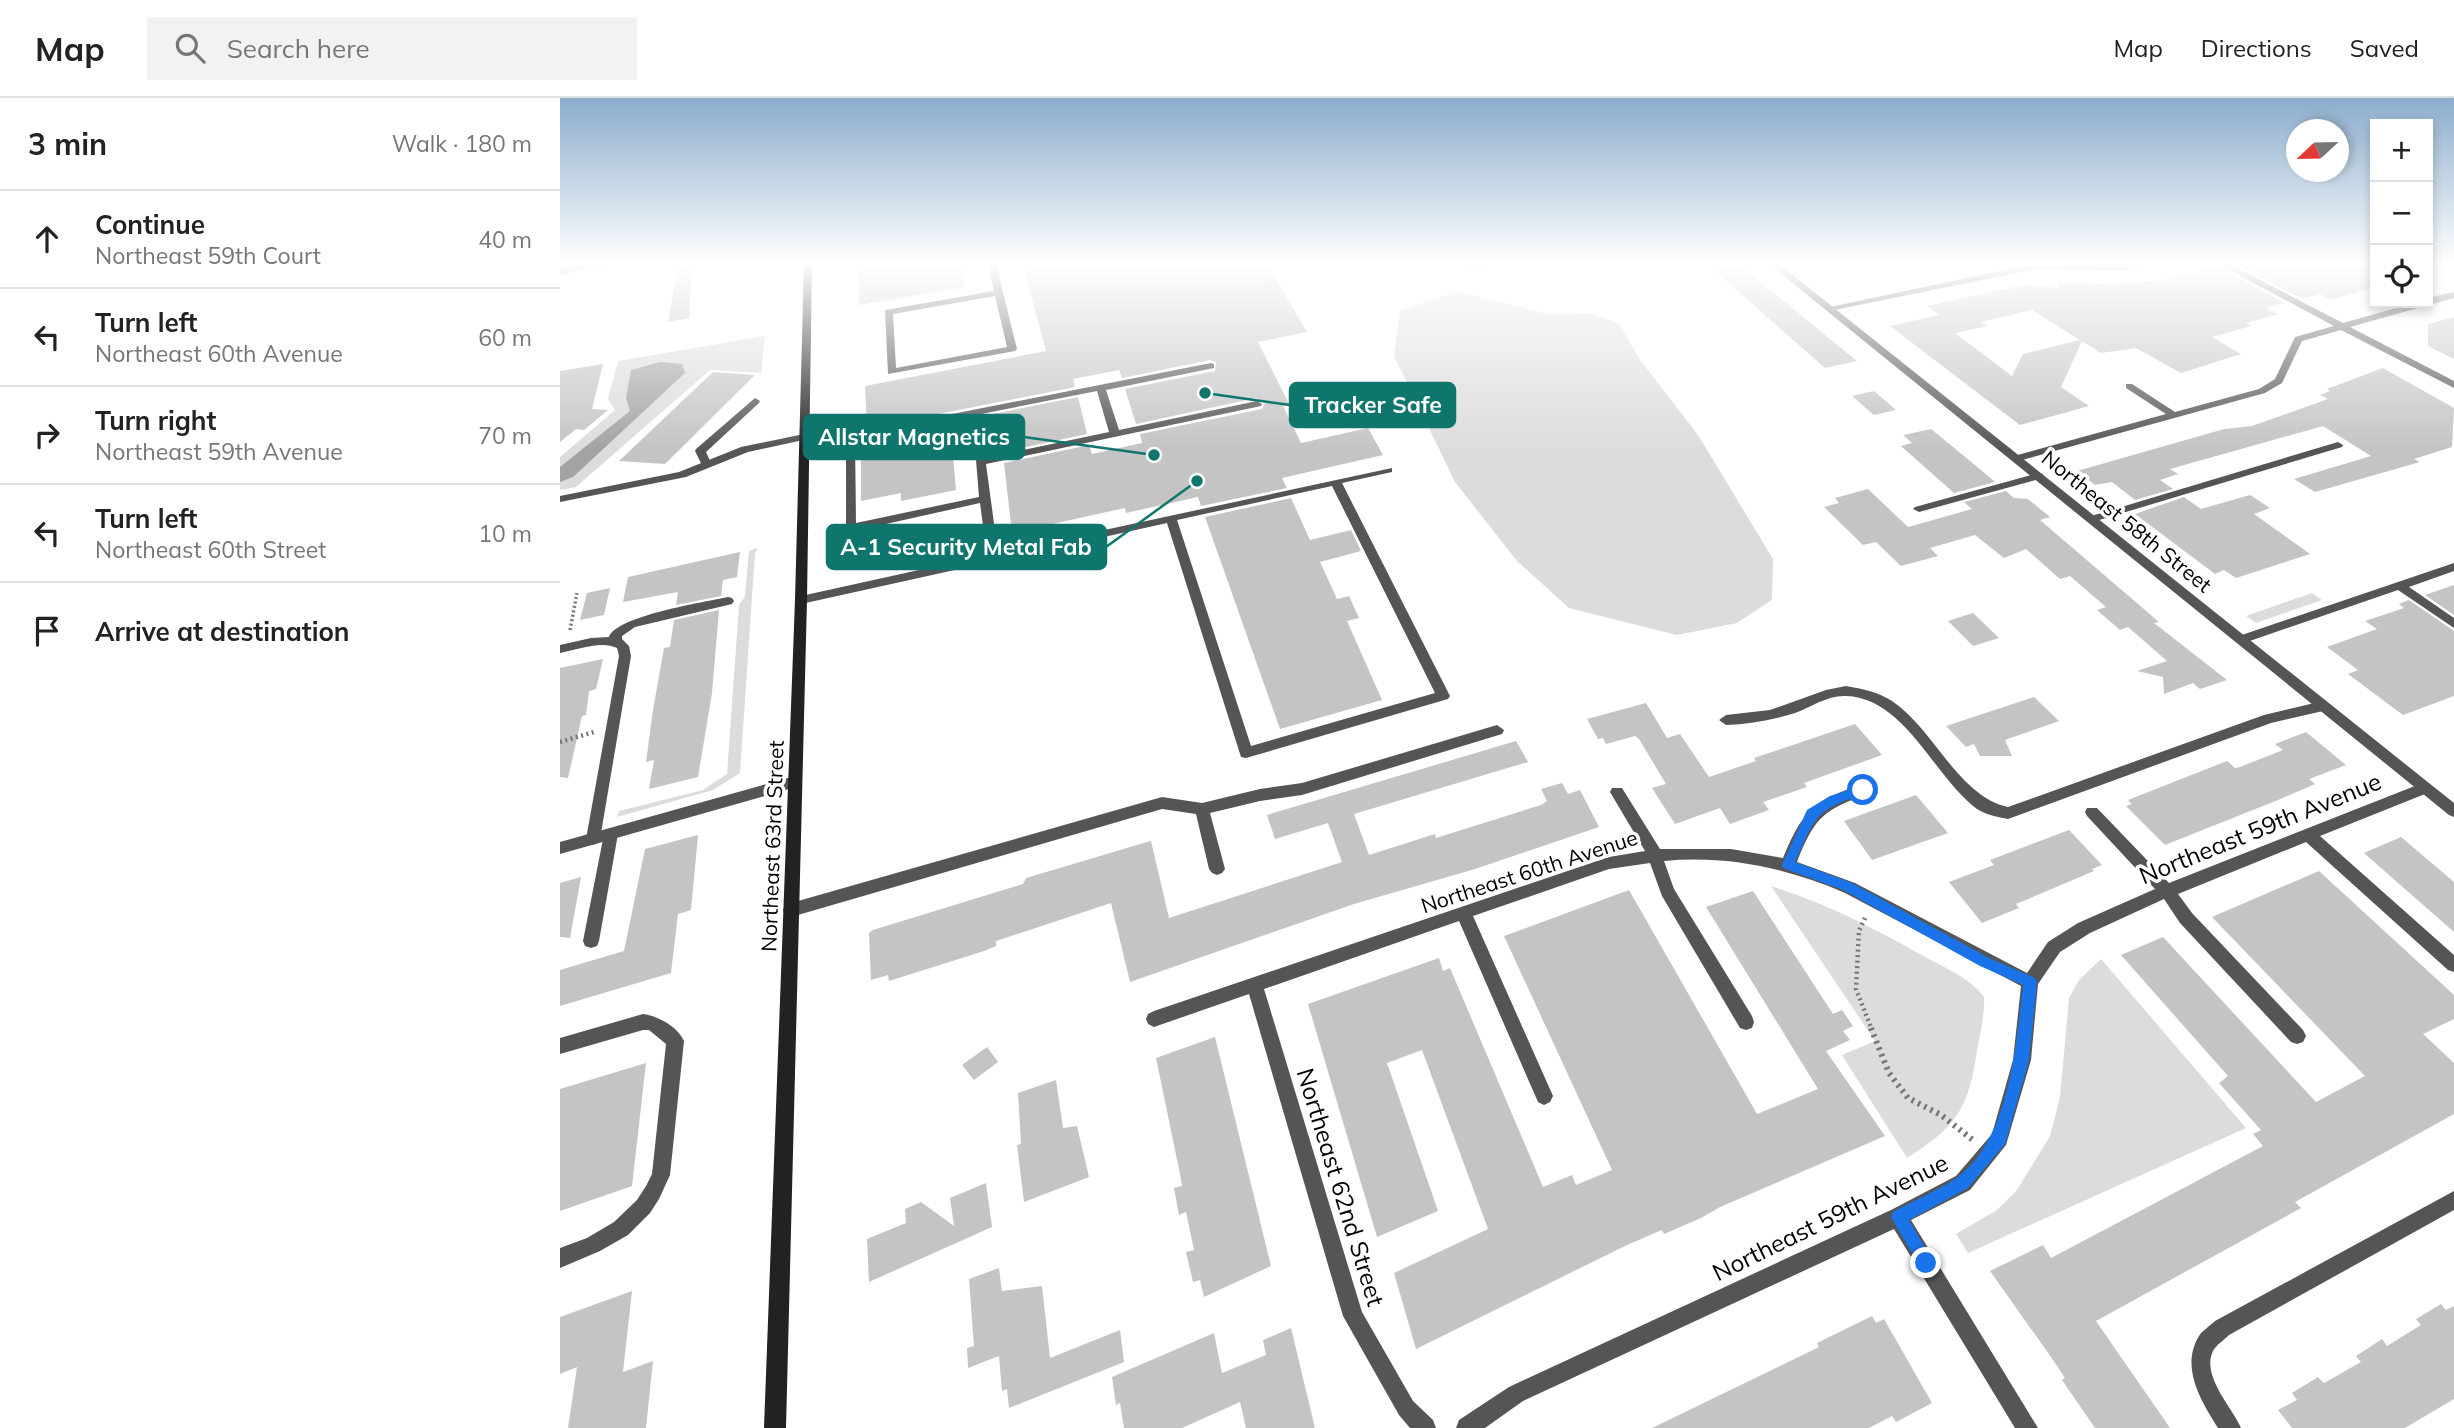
<!DOCTYPE html>
<html lang="en">
<head>
<meta charset="utf-8">
<style>
  :root { --surface:#fff; --page:#f2f2f2; --text:#222; --muted:#767676; --line:#e0e0e0 }
  body { margin:0; font-family:Mulish,sans-serif; background:var(--page); color:var(--text) }
  .controls { position:absolute; right:21px; top:21px; display:grid; overflow:hidden; border-radius:0px; box-shadow:0 4px 10px #0003 }
  .controls button { width:63px; height:63px; display:grid; place-items:center; padding:0; border:0; border-bottom:2px solid var(--line); background:var(--surface); color:var(--text); font:35px sans-serif }
  .compass { position:absolute; left:1726px; top:21px; width:63px; height:63px; border-radius:50%; background:var(--surface); box-shadow:0 4px 10px #0003; rotate:248deg }
  .stop { position:absolute; width:21px; height:21px; margin:-16px; border:5px solid #1a73e8; border-radius:50%; background:#fff }
  .stop.end { background:#1a73e8; border-color:#fff; box-shadow:0 2px 7px #0008 }
  .list { margin:0; padding:0; list-style:none }
  h2 { display:flex; justify-content:space-between; align-items:center; height:91px; margin:0; padding:0 28px; font-size:30px }
  h2 small { font-size:23px; font-weight:400; color:var(--muted) }
  .list li { display:grid; grid-template-columns:46px 1fr auto; gap:21px; align-items:center; box-sizing:border-box; height:98px; padding:0 28px; border-top:2px solid var(--line) }
  .list b { display:block; font-size:26px; white-space:nowrap }
  .list p { margin:0; font-size:23px; white-space:nowrap; color:var(--muted) }
  .list em { font-size:23px; font-style:normal; color:var(--muted) }
  .icon { flex:none; width:38px; height:38px; fill:none; stroke:currentColor; stroke-width:2; stroke-linecap:round; stroke-linejoin:round }
  .map { position:relative; flex:none; width:1894px; height:1330px; overflow:hidden }
  header { display:flex; align-items:center; gap:42px; box-sizing:border-box; height:98px; padding:0 35px; background:var(--surface); border-bottom:2px solid var(--line) }
  header strong { font-size:33px }
  nav { display:flex; gap:38px; margin-inline-start:auto; font-size:24px }
  .search { width:490px; height:63px; background:var(--page); display:flex; align-items:center; gap:18px; box-sizing:border-box; padding:0 24px; border-radius:0px; color:var(--muted); font-size:26px }
  main { display:flex }
  aside { flex:1; background:var(--surface) }
  .map>svg:first-child { display:block }
  .green { fill:#dcdcdc }
  .water { fill:#a3a3a3 }
  .building { fill:#c4c4c4; fill-rule:evenodd }
  .lines { fill:none; stroke-linecap:round; stroke-linejoin:round }
  .path-far2 { stroke:#777; stroke-width:3.5; stroke-dasharray:2 2.5; stroke-linecap:butt }
  .path-far1 { stroke:#777; stroke-width:4.5; stroke-dasharray:2 3.5; stroke-linecap:butt }
  .path { stroke:#777; stroke-width:6; stroke-dasharray:2.5 4.5; stroke-linecap:butt }
  .service { fill:#555; fill-rule:evenodd }
  .minor { fill:#555; fill-rule:evenodd }
  .tertiary { fill:#555; fill-rule:evenodd }
  .secondary { fill:#222; fill-rule:evenodd }
  .route { fill:#1a73e8 }
  .labels { text-anchor:middle; dominant-baseline:central; stroke-width:7; stroke-linejoin:round; paint-order:stroke }
  .street-label { font-size:21px; fill:#000; stroke:#fff }
  .near-street-label { font-size:24px; fill:#000; stroke:#fff }
  .leader { fill:none; stroke:#0f766e; stroke-width:2.5 }
  .callout-dot { fill:#0f766e; stroke:#fff; stroke-width:2.5 }
  .callout { fill:#0f766e; stroke:#0f766e; stroke-width:2.5 }
  .callout-label { font-size:23px; text-anchor:middle; font-weight:bold; fill:#fff }
</style>
</head>
<body>
<header>
<strong>Map</strong>
<div class="search"><svg class="icon" aria-label="search" viewBox="0 0 24 24"><circle cx="10" cy="10" r="6"/><path d="M15 15l6 6"/></svg>Search here</div>
<nav><a>Map</a><a>Directions</a><a>Saved</a></nav>
</header>
<main>
<aside>
<h2>3 min<small>Walk · 180 m</small></h2>
<ul class="list">
<li><svg class="icon" aria-label="ahead" viewBox="0 0 24 24"><path d="M12 20V5M6 11l6-6 6 6"/></svg><div><b>Continue</b><p>Northeast 59th Court</p></div><em>40 m</em></li>
<li><svg class="icon" aria-label="left" viewBox="0 0 24 24"><path d="M17 20v-9H6M10 6l-5 5 5 5"/></svg><div><b>Turn left</b><p>Northeast 60th Avenue</p></div><em>60 m</em></li>
<li><svg class="icon" aria-label="right" viewBox="0 0 24 24"><path d="M7 20v-9h11M14 6l5 5-5 5"/></svg><div><b>Turn right</b><p>Northeast 59th Avenue</p></div><em>70 m</em></li>
<li><svg class="icon" aria-label="left" viewBox="0 0 24 24"><path d="M17 20v-9H6M10 6l-5 5 5 5"/></svg><div><b>Turn left</b><p>Northeast 60th Street</p></div><em>10 m</em></li>
<li><svg class="icon" aria-label="arrive" viewBox="0 0 24 24"><path d="M6 21V4h12l-3 4 3 4H6"/></svg><div><b>Arrive at destination</b></div></li>
</ul>
</aside>
<div class="map">
<svg width="1894" height="1330" viewBox="0 0 1894 1330">
  <rect width="100%" height="100%" fill="#fff"/>
  <!-- green -->
  <g class="green">
    <polygon points="897,193 991,217 1031,215 1059,226 1081,263 1138,337 1213,461 1212,502 1177,525 1117,537 1009,510 957,463 895,384 834,258 840,213"/>
    <polygon points="205,238 201,275 150,272 16,389 0,392 0,359 55,312 48,301 58,263"/>
    <polygon points="198,450 195,455 180,675 153,692 57,719 59,713 143,692 167,676 179,507 185,498 189,453"/>
    <polygon points="1752,495 1762,502 1696,525 1686,518"/>
    <path d="M1211,788c57,18 104,43 156,72 20,11 43,20 57,39 1,16 -3,33 -6,48 -9,61 -18,80 -71,113l-65,-103 33,-14z"/>
    <polygon points="1541,861 1686,1030 1408,1155 1396,1136 1437,1112 1457,1092 1490,1038 1500,999 1509,900 1519,882"/>
  </g>
  <!-- water -->
  <polygon class="water" points="100,264 122,266 125,275 13,379 0,384 0,369 70,313 66,300 71,272"/>
  <!-- building -->
  <g class="building">
    <polygon points="118,166 132,166 129,220 108,224"/>
    <polygon points="298,166 401,166 405,189 299,207"/>
    <polygon points="463,166 707,166 747,234 698,244 729,306 723,308 741,345 808,330 823,357 722,380 727,390 641,408 638,399 566,415 565,410 452,435 444,365 529,347 532,356 582,345 580,336 702,311 705,305 696,300 576,326 565,291 655,273 656,264 650,262 562,280 559,272 513,281 515,289 307,330 305,288 486,253"/>
    <polygon points="1147,166 1178,166 1297,263 1265,270"/>
    <polygon points="1675,166 1815,166 1815,189 1771,202 1760,196 1742,201"/>
    <path d="M1658,169l67,36 -19,5 12,6 -32,9 5,3 -39,11 29,17 -60,19 -45,-25 -35,5 -19,-12 -21,46 28,19 -69,19 -130,-99 49,-11 -12,-9 96,-21 36,3 -2,-7 43,3 57,-3zM1472,212l48,30 -57,14 -11,22 -57,-43 32,-7 -6,-4z"/>
    <polygon points="1894,219 1894,261 1868,248 1868,226"/>
    <polygon points="43,266 32,311 48,312 24,332 16,331 0,344 0,273"/>
    <polygon points="1823,270 1894,310 1892,349 1854,361 1860,364 1755,394 1734,381 1811,358 1763,328 1610,371 1618,376 1600,382 1613,391 1575,402 1552,384 1535,387 1517,373 1664,331 1692,328 1768,301 1760,297 1770,293 1767,291"/>
    <polygon points="153,274 195,277 105,366 59,363"/>
    <polygon points="1314,293 1336,312 1314,317 1292,298"/>
    <polygon points="518,299 527,336 443,354 442,348 393,358 396,392 341,403 341,395 301,403 301,353 307,351 307,341"/>
    <polygon points="1371,331 1415,367 1435,384 1394,395 1341,348 1352,345 1343,337"/>
    <polygon points="1308,391 1348,429 1412,411 1404,404 1446,393 1454,400 1468,401 1490,419 1480,422 1599,524 1594,525 1667,582 1640,591 1633,585 1604,596 1603,579 1577,573 1607,563 1568,529 1560,532 1537,512 1546,509 1510,478 1500,481 1466,451 1444,460 1415,437 1370,450 1378,458 1341,468 1316,444 1303,447 1264,409 1279,405 1275,400"/>
    <polygon points="1690,397 1710,410 1694,416 1750,456 1676,480 1664,472 1655,476 1575,416 1624,399 1641,411"/>
    <polygon points="731,400 750,442 791,432 801,453 760,464 777,501 789,498 799,520 787,523 822,602 720,631 645,419"/>
    <polygon points="180,454 177,479 163,482 161,498 116,507 118,494 63,504 68,479"/>
    <polygon points="1894,487 1894,517 1865,497"/>
    <polygon points="50,490 44,517 20,522 27,495"/>
    <polygon points="1849,502 1894,533 1894,598 1843,617 1788,576 1798,572 1767,549 1817,531 1805,523 1844,510 1839,506"/>
    <polygon points="159,512 152,595 138,679 89,691 94,662 86,664 93,612 104,550 110,549 114,522"/>
    <polygon points="1413,515 1439,540 1413,548 1388,523"/>
    <polygon points="43,561 36,591 29,593 26,617 22,618 8,680 0,679 0,570"/>
    <polygon points="1474,599 1499,623 1445,642 1452,658 1420,658 1414,646 1406,649 1386,628"/>
    <polygon points="1086,605 1107,640 1120,636 1149,679 1196,663 1194,660 1295,626 1322,657 1244,685 1247,689 1203,704 1209,712 1170,726 1160,710 1115,726 1092,690 1106,686 1079,641 1075,638 1046,646 1043,640 1038,641 1027,621"/>
    <polygon points="1746,634 1786,667 1749,681 1755,686 1718,702 1605,747 1566,708 1572,706 1568,702 1667,663 1675,670 1680,669 1723,652 1715,646"/>
    <polygon points="956,643 968,664 794,716 809,757 875,736 876,740 981,707 987,703 981,691 1002,685 1008,696 1020,692 1039,729 915,771 794,806 570,884 551,805 436,843 436,848 424,853 329,883 328,877 311,882 309,835 313,832 463,786 466,780 587,744 591,743 609,820 782,764 768,725 715,741 707,717"/>
    <polygon points="1356,697 1388,735 1312,762 1284,723"/>
    <polygon points="1509,732 1542,767 1532,771 1534,773 1456,806 1459,810 1422,825 1389,784 1434,767 1430,762"/>
    <polygon points="138,737 131,812 118,816 111,875 0,908 0,872 64,853 85,751"/>
    <polygon points="1841,739 1894,784 1894,834 1804,755"/>
    <polygon points="1759,773 1894,897 1894,921 1863,936 1894,965 1894,1016 1735,1104 1741,1110 1536,1223 1610,1330 1535,1330 1502,1282 1505,1280 1493,1262 1430,1173 1483,1147 1491,1160 1703,1048 1693,1036 1701,1032 1659,985 1668,978 1561,857 1603,839 1756,1004 1805,978 1652,819"/>
    <polygon points="21,779 10,840 0,839 0,785"/>
    <polygon points="1069,792 1197,1016 1258,991 1146,809 1193,793 1273,916 1282,912 1293,928 1283,933 1290,942 1266,953 1325,1038 1160,1109 1141,1120 1104,1136 1102,1132 1067,1147 856,1251 834,1175 928,1131 862,952 827,965 878,1113 817,1139 748,906 879,860 883,873 890,870 983,1089 1012,1077 1016,1087 1052,1072 944,838"/>
    <polygon points="655,939 711,1168 644,1199 640,1182 633,1184 626,1154 634,1152 626,1114 619,1117 614,1090 622,1088 620,1076 596,960"/>
    <polygon points="427,949 438,964 414,982 402,967"/>
    <polygon points="86,965 72,1088 0,1113 0,991"/>
    <polygon points="496,982 503,1030 517,1028 529,1079 464,1104 457,1047 461,1046 458,995"/>
    <polygon points="426,1085 432,1129 309,1184 307,1141 346,1125 345,1111 361,1104 394,1128 390,1100"/>
    <polygon points="439,1170 442,1193 482,1188 490,1260 560,1232 564,1264 449,1310 447,1291 442,1293 439,1258 408,1270 407,1250 414,1248 409,1181"/>
    <polygon points="72,1193 63,1274 93,1263 86,1330 8,1330 17,1269 0,1276 0,1219"/>
    <polygon points="1881,1206 1886,1212 1894,1208 1894,1301 1845,1330 1732,1330 1718,1312 1737,1302 1732,1295 1758,1279 1764,1285 1801,1264 1796,1258 1822,1241 1827,1248 1861,1227 1856,1221"/>
    <polygon points="1312,1218 1316,1225 1324,1221 1372,1305 1336,1324 1332,1318 1309,1330 1092,1330 1259,1249 1257,1245"/>
    <polygon points="731,1230 755,1330 686,1330 680,1304 622,1330 564,1330 560,1305 556,1307 552,1279 654,1235 662,1275 706,1257 703,1242"/>
  </g>
  <g class="lines">
    <!-- path-far2 -->
    <polyline class="path-far2" points="10,532 17,495"/>
    <!-- path-far1 -->
    <g class="path-far1">
      <polyline points="0,644 34,634"/>
      <polyline points="1305,820 1299,833 1296,891 1312,932"/>
    </g>
    <!-- path -->
    <polyline class="path" points="1311,930 1329,975 1348,1000 1381,1017 1413,1042"/>
    <!-- service -->
    <g class="service">
      <polygon points="29,166 49,166 0,177 0,171"/>
      <path d="M428,166h8l21,85 -2,2 -127,23 -3,-64 109,-19zM435,198l12,51 -111,21 -3,-54z"/>
      <path d="M901,166h30c-7,4 -23,4 -30,0z"/>
      <path d="M651,265l3,1v4l-108,22 13,40 138,-29 5,3 -1,2 -275,58 12,89 394,-85v4l-50,11 108,213 -2,3 -202,59 -5,-1 -74,-234 -366,81 -6,-4 6,-4 186,-41 -7,-52 -130,29 -4,-1v-96zM537,293l12,41 -133,28 3,37 -123,26 -1,-84zM772,388l103,207 -184,53 -74,-226z"/>
      <polygon points="195,300 200,303 199,305 146,354 151,365 150,367 142,367 135,353 136,351"/>
      <polygon points="1778,344 1783,347 1782,349 1536,423 1528,423 1526,421 1528,419"/>
      <polygon points="1894,465 1894,473 1849,489 1894,520 1894,530 1838,492 1684,545 1680,546 1674,542 1676,539"/>
      <path d="M168,499l4,1 2,3 -2,3 -97,23 -13,9v3l7,7 2,10 -31,183 -2,4 -5,2 -5,-2 -2,-4 33,-183 -2,-8c-15,-8 -41,2 -57,5v-8l31,-7 18,-1c7,-21 96,-35 119,-40z"/>
      <path d="M1286,588c17,3 32,6 46,15 42,28 66,95 116,106l256,-92 59,-14 7,5 -7,5 -52,12 -263,96c-10,-2 -22,-4 -31,-10 -43,-32 -72,-111 -131,-113 -18,-1 -35,11 -51,17 -23,7 -45,11 -69,12l-7,-5 7,-5 44,-5 56,-20z"/>
      <polygon points="937,627 944,632 942,636 742,697 700,703 650,715 665,771 662,775 657,777 652,775 649,771 636,716 602,711 231,819 225,817 223,812 225,807 231,805 602,699 642,705 700,691 742,685"/>
      <polygon points="51,730 56,732 58,736 39,843 37,848 31,850 25,848 23,843 44,736 46,732"/>
      <path d="M83,916c15,2 34,12 41,27l-14,134 -11,24 -9,14 -22,22 -28,16 -40,17v-20l27,-10 27,-16 23,-22 9,-14 6,-12 14,-130 -17,-14h-6l-83,24v-16z"/>
    </g>
    <!-- minor -->
    <g class="minor">
      <polygon points="1473,166 1586,166 1565,173 1477,171 1269,213 1265,210"/>
      <polygon points="1658,166 1669,166 1783,225 1854,205 1868,205 1868,200 1894,194 1894,200 1790,229 1894,283 1894,290 1781,232 1742,243 1722,285 1705,295 1462,362 1454,362 1454,358 1606,316 1566,290 1566,286 1572,286 1615,314 1699,291 1715,281 1735,239 1774,228"/>
      <polygon points="244,336 248,337 248,341 188,354 126,379 0,404 0,398 119,374 181,349"/>
      <polygon points="1479,375 1483,376 1483,380 1359,414 1353,411 1355,409"/>
      <polygon points="235,678 240,680 242,684 240,688 0,756 0,744"/>
      <path d="M1865,684l5,2 2,4 -2,4 -110,44 134,119v17l-6,-2 -142,-128 -128,52 14,19 111,117 3,6 -3,6 -6,2 -6,-2 -111,-119 -16,-24 -74,34 -30,19 -22,32 -7,76 -25,85 -36,45 -59,30 127,208h-23l-121,-199 -371,172 -38,27h-29l3,-8 50,-33 382,-177 65,-34 36,-42 21,-74 8,-74 -176,-93c-58,-25 -118,-38 -181,-32l10,28 78,127 2,6 -2,6 -6,2 -6,-2 -78,-132 -12,-33 -41,6 -136,47 80,180 -3,6 -6,3 -6,-3 -79,-181 -195,68 98,323 51,89 20,19 3,8h-26l-11,-13 -56,-99 -94,-322 -95,33 -6,-3 -2,-5 2,-5 6,-3 455,-154 36,-6 -35,-59 2,-4h10l38,61h71l52,9c15,-36 25,-54 63,-68 8,-3 14,-6 22,-4l2,4 -2,4c-45,16 -53,23 -71,68l58,21 172,90 21,-31 30,-19 77,-34 -68,-73 -2,-4 2,-4h10l72,75z"/>
      <path d="M1894,1093v19l-225,125c-5,5 -13,10 -16,16 -12,25 19,56 28,77h-23c-17,-27 -38,-61 -19,-92 4,-6 11,-10 16,-15z"/>
    </g>
    <!-- tertiary -->
    <polygon class="tertiary" points="1209,166 1219,166 1894,705 1894,719 1889,717"/>
    <!-- secondary -->
    <polygon class="secondary" points="244,166 252,166 247,502 226,1330 204,1330 235,502"/>
  </g>
  <!-- sky -->
  <linearGradient id="sky" x2="0" y2="1"><stop stop-color="#8cadcc"/><stop offset="0.47" stop-color="#fff"/><stop offset="1" stop-color="#fff" stop-opacity="0"/></linearGradient>
  <rect width="1894" height="352" fill="url(#sky)"/>
  <!-- route -->
  <path class="route" d="M1303,687l4,1v7c-52,17 -50,21 -72,69l57,21 137,75 46,20 2,4 -8,78 -24,84 -37,44 -59,32 25,43 -8,8 -5,-2 -30,-52 2,-5c20,-11 43,-21 62,-33 55,-38 61,-134 68,-194l-43,-19 -137,-76 -60,-22 -1,-3 25,-55 23,-14z"/>
  <g class="labels">
    <!-- street labels -->
    <g class="street-label">
      <text transform="translate(1567 423) rotate(39)">Northeast 58th Street</text>
      <text transform="translate(212 748) rotate(-88)">Northeast 63rd Street</text>
      <text transform="translate(969 773) rotate(-18)">Northeast 60th Avenue</text>
    </g>
    <!-- near-street labels -->
    <g class="near-street-label">
      <text transform="translate(1700 730) rotate(-22)">Northeast 59th Avenue</text>
      <text transform="translate(781 1089) rotate(73)">Northeast 62nd Street</text>
      <text transform="translate(1270 1119) rotate(-26)">Northeast 59th Avenue</text>
    </g>
  </g>
  <!-- callouts -->
  <path class="leader" d="M645 295L730 307M594 357L464 339M637 383L546 449"/>
  <g class="callout-dot">
    <circle cx="645" cy="295" r="7"/>
    <circle cx="594" cy="357" r="7"/>
    <circle cx="637" cy="383" r="7"/>
  </g>
  <g class="callout">
    <rect x="730" y="285" width="165" height="44" rx="7"/>
    <rect x="244" y="317" width="220" height="44" rx="7"/>
    <rect x="267" y="427" width="279" height="44" rx="7"/>
  </g>
  <g class="callout-label">
    <text x="813" y="315">Tracker Safe</text>
    <text x="354" y="347">Allstar Magnetics</text>
    <text x="406" y="457">A-1 Security Metal Fab</text>
  </g>
</svg>
<div class="controls">
<button>+</button>
<button>−</button>
<button><svg class="icon" aria-label="locate" viewBox="0 0 24 24"><circle cx="12" cy="12" r="6"/><path d="M12 2v4M12 18v4M2 12h4M18 12h4"/></svg></button>
</div>
<svg class="compass" viewBox="-18 -18 36 36"><path d="M0-13l5 13h-10z" fill="#e53935"/><path d="M0 13l5-13h-10z" fill="#767676"/></svg>
<div class="stop" style="left:1303px;top:692px"></div>
<div class="stop end" style="left:1366px;top:1165px"></div>
</div>
</main>
</body>
</html>
